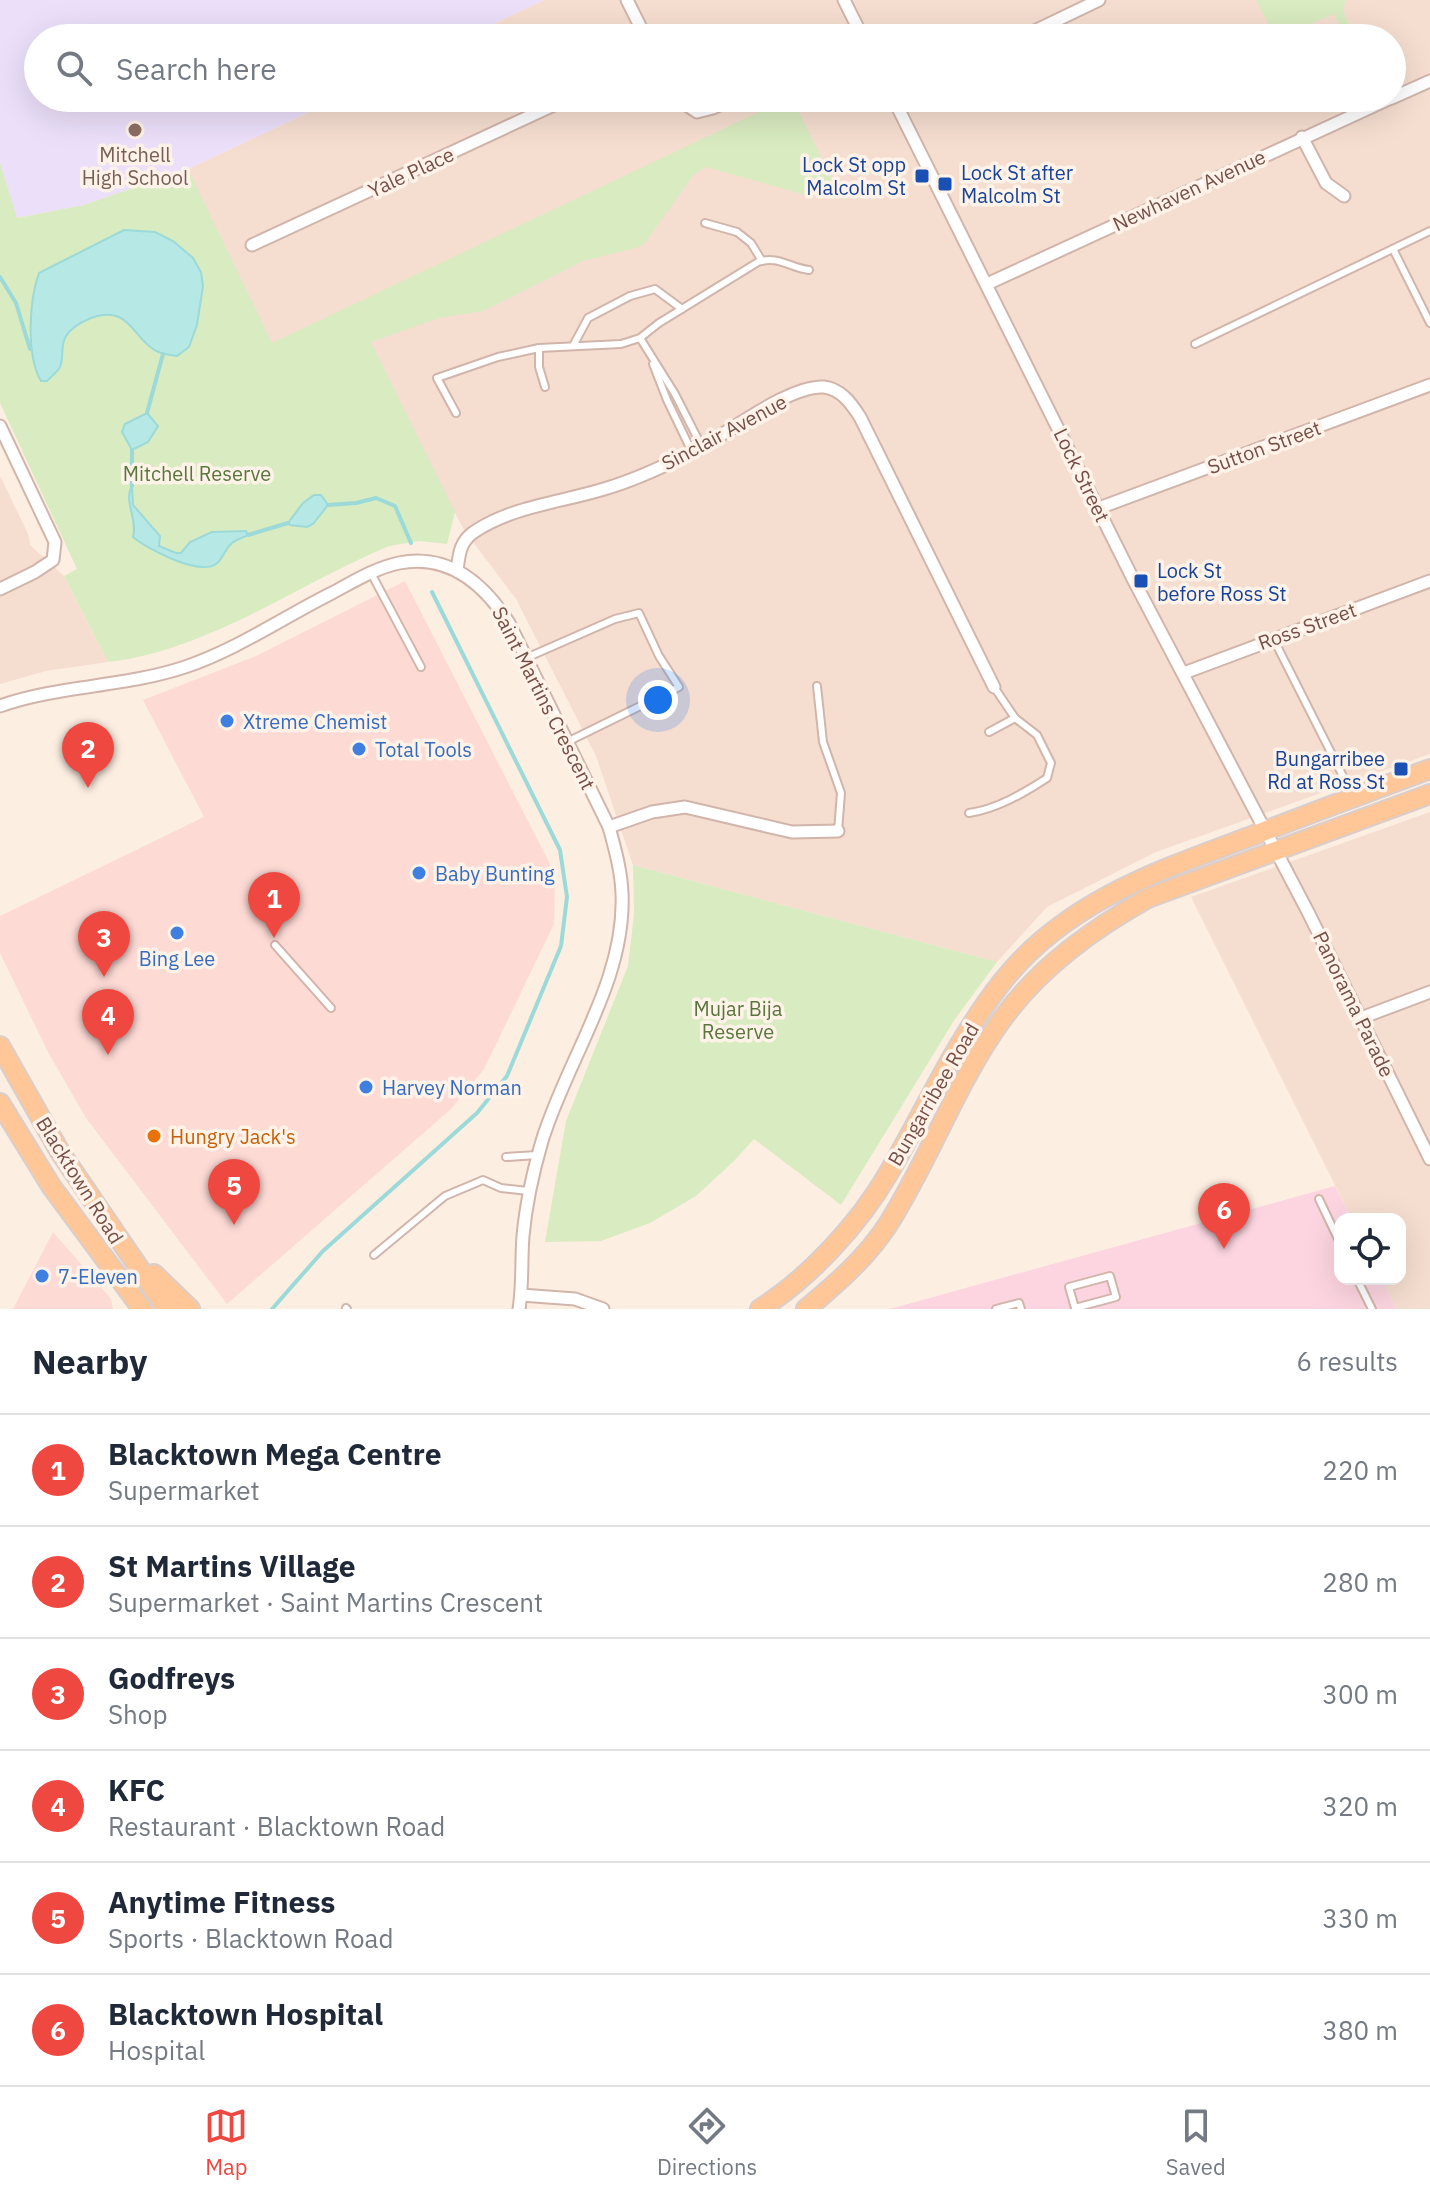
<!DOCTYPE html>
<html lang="en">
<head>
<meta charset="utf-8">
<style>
  :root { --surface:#fff; --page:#f2f2f3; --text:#1f2937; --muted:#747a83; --line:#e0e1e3; --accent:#ee4841 }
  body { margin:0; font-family:"IBM Plex Sans",sans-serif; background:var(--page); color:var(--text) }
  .controls { position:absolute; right:24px; bottom:24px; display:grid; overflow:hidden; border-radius:16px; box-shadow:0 8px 32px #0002 }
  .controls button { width:72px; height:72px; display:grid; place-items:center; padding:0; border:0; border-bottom:2px solid var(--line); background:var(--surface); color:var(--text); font:40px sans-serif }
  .you { position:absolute; left:658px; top:700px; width:28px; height:28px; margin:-20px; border:6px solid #fff; border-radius:50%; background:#1a73e8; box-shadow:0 0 0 12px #1a73e833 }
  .badge { display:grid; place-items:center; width:52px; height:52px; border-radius:50%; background:var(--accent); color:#fff; font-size:26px; font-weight:700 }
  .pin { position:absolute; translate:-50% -66px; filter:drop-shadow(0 2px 4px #0008) }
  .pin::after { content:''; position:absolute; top:42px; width:28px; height:24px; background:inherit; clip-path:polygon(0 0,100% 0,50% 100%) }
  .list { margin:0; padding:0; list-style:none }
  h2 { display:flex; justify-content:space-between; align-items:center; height:104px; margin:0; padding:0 32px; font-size:34px }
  h2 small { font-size:26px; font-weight:400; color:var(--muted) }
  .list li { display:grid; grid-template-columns:52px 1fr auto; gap:24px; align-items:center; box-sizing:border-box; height:112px; padding:0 32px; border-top:2px solid var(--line) }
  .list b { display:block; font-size:30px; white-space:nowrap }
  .list p { margin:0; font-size:26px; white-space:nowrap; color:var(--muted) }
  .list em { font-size:26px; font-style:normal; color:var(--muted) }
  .icon { flex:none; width:44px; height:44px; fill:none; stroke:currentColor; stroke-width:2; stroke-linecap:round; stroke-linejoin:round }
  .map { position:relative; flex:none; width:1430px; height:1309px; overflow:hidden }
  .search { position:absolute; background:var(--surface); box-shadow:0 8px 32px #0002; left:24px; right:24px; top:24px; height:88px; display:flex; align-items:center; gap:20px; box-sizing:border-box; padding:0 28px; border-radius:44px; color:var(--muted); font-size:30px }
  .sheet { height:776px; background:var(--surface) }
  nav { display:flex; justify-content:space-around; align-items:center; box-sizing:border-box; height:112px; border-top:2px solid var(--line); background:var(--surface); font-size:22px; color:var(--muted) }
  nav a { display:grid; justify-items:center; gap:4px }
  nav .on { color:var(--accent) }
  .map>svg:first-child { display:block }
  .residential { fill:#f5ded0 }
  .commercial { fill:#fedad5 }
  .education { fill:#ebdff9 }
  .medical { fill:#fcd5e0 }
  .green { fill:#d9ebc0 }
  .water { fill:#b6e8e6; stroke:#9bdad9; stroke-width:2 }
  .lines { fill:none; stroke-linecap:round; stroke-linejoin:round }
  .stream { stroke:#9bdad9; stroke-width:4 }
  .service-casing { stroke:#d1b5ab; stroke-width:10 }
  .minor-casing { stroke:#d1b5ab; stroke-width:15 }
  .primary-casing { stroke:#d9cecb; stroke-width:22 }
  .service { stroke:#fff; stroke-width:6 }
  .minor { stroke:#fff; stroke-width:11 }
  .primary { stroke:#ffc697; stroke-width:18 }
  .education-dot { fill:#8d6e63; stroke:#fff3e9; stroke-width:3 }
  .transit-dot { fill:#1a4fb4; stroke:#fff3e9; stroke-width:3 }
  .shop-dot { fill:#3f7fe0; stroke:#fff3e9; stroke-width:3 }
  .food-dot { fill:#e8710a; stroke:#fff3e9; stroke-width:3 }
  .labels { text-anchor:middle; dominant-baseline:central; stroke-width:7; stroke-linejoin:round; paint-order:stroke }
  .education-label { font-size:20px; fill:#785e54; stroke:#fff3e9 }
  .transit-label { font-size:20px; fill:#164399; stroke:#fff3e9; text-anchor:end }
  .street-label { font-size:20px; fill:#765047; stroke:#fff3e9 }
  .park-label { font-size:20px; fill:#58773c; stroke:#fff3e9 }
  .shop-label { font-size:20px; fill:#366cbe; stroke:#fff3e9; text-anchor:start }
  .food-label { font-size:20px; fill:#c56008; stroke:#fff3e9; text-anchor:start }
</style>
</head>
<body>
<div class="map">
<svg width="1430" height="1309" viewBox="0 0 1430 1309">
  <rect width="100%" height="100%" fill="#fdeee2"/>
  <!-- residential -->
  <g class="residential">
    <polygon points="544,0 1430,0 1430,754 1156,852 1047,907 997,962 633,865 596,756 516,599 464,530 356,326 274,357 188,169 339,98 1392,98 1392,38 464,38"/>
    <polygon points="0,476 29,536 30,545 64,576 108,662 46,671 0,684"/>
    <polygon points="1430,812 1430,1309 1396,1309 1382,1279 1400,1279 1400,1219 1352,1219 1191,897"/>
  </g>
  <!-- commercial -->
  <g class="commercial">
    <polygon points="405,581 555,874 554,924 484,1069 451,1109 227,1304 86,1118 49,1054 0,953 0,916 204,817 143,700 256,656"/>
    <polygon points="53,1232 111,1299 113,1309 13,1309"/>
  </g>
  <!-- education -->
  <polygon class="education" points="0,0 544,0 464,38 38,38 38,98 339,98 188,169 84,205 16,218 0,163"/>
  <!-- medical -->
  <polygon class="medical" points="1335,1186 1352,1219 1340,1219 1340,1279 1382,1279 1396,1309 890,1309"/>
  <!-- green -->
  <g class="green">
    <polygon points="1256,0 1345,0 1343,12 1356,38 1346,38 1334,14 1276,38"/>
    <path d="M788,98h4l42,85 -25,13 -103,-29 -12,7 -49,69 -6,4 -56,14 -100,50 -44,7 -68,24 84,170 -8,32 -28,-3 -30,5c-93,39 -180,104 -281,116l-44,-86 13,-7 -77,-166v-240l17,55 67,-13 104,-36 84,174z"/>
    <polygon points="633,865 997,962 955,1019 841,1205 754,1139 734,1161 696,1196 650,1223 601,1241 545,1242 566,1121 628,966 634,914"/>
  </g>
  <!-- water -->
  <g class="water">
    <path d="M124,230l31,2 18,9 20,17 8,14 2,14 -6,39 -8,22 -12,9c-8,-1 -18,-2 -24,-7 -22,-15 -25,-44 -62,-31 -10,4 -19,9 -25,18 -6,10 -2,22 -6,31 -3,5 -9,10 -13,14h-6c-15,-26 -12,-80 -2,-108z"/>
    <polygon points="147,413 158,426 148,442 132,450 122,432 125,424"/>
    <path d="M132,486l1,19 27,31 -1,10 17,7h5l9,-11 22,-10 34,-1 2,4c-5,3 -12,4 -17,9 -6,5 -8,15 -15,20 -17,12 -69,-15 -83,-27 5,-18 -10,-36 -1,-51z"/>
    <polygon points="314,495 321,495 328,505 313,524 307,527 290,525 288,523 303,503"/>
  </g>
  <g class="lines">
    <!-- stream -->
    <g class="stream">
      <polyline points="0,277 16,303 30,349"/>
      <polyline points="147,413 163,354"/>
      <polyline points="132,450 132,486"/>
      <polyline points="328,505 356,503 376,498 395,506 411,543"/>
      <polyline points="248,535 288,523"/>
      <polyline points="272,1309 323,1251 477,1113 507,1076 561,946 567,897 560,850 432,592"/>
    </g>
    <defs>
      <g id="service">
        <polyline points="705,223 737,232 751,243 762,261"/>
        <polyline points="1393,249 1430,323"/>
        <polyline points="640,338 675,394 702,447"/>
        <polyline points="1195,344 1430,231"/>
        <polyline points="573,346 588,318 630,296 655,289 682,309"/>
        <polyline points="539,348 539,367 545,387"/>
        <polyline points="653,364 667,400 692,452"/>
        <path d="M456,413l-19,-35 61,-21 41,-9 82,-4 19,-6 19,-15 99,-61c20,-7 32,6 51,8"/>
        <polyline points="371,573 421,667"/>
        <polyline points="1274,640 1352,794"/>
        <polyline points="526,658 615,619 639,613 659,656 679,687 567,742"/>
        <polyline points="817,686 823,742 841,793 838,831"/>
        <polyline points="989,732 1015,718"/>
        <path d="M969,813c28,-4 55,-20 78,-35l4,-15 -14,-28 -22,-17 -21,-31"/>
        <polyline points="275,945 331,1008"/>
        <polyline points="506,1157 538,1155"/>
        <polyline points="1319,1199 1340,1243"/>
        <polyline points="374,1255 445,1196 483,1180 501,1188 528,1191"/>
        <polygon points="1110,1276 1116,1297 1075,1308 1069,1287"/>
        <polyline points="1357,1279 1372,1309"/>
        <polyline points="346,1308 347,1309"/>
        <polyline points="996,1309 1019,1303 1021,1309"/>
      </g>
      <g id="minor">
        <polyline points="627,0 646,38"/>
        <polyline points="844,0 863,38"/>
        <polyline points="1020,38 1099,0"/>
        <polyline points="676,98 697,112 713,108 735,98"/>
        <polyline points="893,98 1133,579 1308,912 1430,1159"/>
        <polyline points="1392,98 1430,81"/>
        <polyline points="1302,137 1326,183 1344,196"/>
        <polyline points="252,245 569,98"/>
        <polyline points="987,284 1391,98"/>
        <polyline points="0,426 55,542 53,560 35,572 0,589"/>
        <polyline points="1099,508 1430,385"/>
        <path d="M457,571c2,-18 3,-31 20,-41 38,-24 85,-28 127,-41 31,-9 61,-23 90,-38 32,-16 94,-66 130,-64 17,2 27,16 36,30l134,270"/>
        <polyline points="1184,673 1430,581"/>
        <path d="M0,706c60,-21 125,-19 185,-39 51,-17 99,-50 147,-74 21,-11 43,-25 67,-30 50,-10 85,21 110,60l100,204c6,22 12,43 13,66 4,88 -55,166 -80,248 -9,31 -16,62 -19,95 -2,24 0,49 -4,73"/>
        <polyline points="609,827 652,812 685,807 792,832 838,831"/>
        <polyline points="1361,1018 1430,992"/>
        <polyline points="521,1295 575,1299 603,1309"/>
      </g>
      <g id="primary">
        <polyline points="0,1046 60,1152 167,1309"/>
        <polyline points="0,1103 51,1186 142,1309"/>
        <polyline points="154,1274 190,1309"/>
        <path d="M760,1309c48,-30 99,-85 128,-135 38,-65 67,-132 114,-192 63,-80 156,-111 247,-145 60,-23 121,-46 181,-68"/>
        <path d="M806,1309c29,-24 60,-51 81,-83 43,-67 69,-144 116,-208 38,-52 90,-89 145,-120l282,-104"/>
      </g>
    </defs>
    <!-- service casing -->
    <use href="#service" class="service-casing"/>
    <!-- minor casing -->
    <use href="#minor" class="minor-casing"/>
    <!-- primary casing -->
    <use href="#primary" class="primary-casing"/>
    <!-- service -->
    <use href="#service" class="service"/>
    <!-- minor -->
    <use href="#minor" class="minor"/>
    <!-- primary -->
    <use href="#primary" class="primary"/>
  </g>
  <!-- markers -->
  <circle class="education-dot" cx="135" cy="130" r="8"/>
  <g class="transit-dot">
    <rect x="914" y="168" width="16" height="16" rx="4"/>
    <rect x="937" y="176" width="16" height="16" rx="4"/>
    <rect x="1133" y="573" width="16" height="16" rx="4"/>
    <rect x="1393" y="761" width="16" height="16" rx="4"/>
  </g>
  <g class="shop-dot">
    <circle cx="227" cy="721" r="8"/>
    <circle cx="359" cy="749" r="8"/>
    <circle cx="419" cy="873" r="8"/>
    <circle cx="177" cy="933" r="8"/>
    <circle cx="366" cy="1087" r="8"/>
    <circle cx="42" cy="1276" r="8"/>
  </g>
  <circle class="food-dot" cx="154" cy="1136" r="8"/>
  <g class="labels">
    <!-- education labels -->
    <g class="education-label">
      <text x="135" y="154">Mitchell<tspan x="135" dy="23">High School</tspan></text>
    </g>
    <!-- transit labels -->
    <g class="transit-label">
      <text x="906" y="164">Lock St opp<tspan x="906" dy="23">Malcolm St</tspan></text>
      <text x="961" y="172" text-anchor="start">Lock St after<tspan x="961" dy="23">Malcolm St</tspan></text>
      <text x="1157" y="570" text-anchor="start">Lock St<tspan x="1157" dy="23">before Ross St</tspan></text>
      <text x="1385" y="758">Bungarribee<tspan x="1385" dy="23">Rd at Ross St</tspan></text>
    </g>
    <!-- street labels -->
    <g class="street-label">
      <text transform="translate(411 172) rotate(-25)">Yale Place</text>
      <text transform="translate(1189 190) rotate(-25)">Newhaven Avenue</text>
      <text transform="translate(724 432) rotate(-28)">Sinclair Avenue</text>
      <text transform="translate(1264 447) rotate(-20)">Sutton Street</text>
      <text transform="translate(1082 475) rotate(64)">Lock Street</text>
      <text transform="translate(1307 626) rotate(-20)">Ross Street</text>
      <text transform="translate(544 698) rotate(63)">Saint Martins Crescent</text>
      <text transform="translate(1354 1004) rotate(64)">Panorama Parade</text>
      <text transform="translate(933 1094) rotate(-60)">Bungarribee Road</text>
      <text transform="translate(80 1180) rotate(58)">Blacktown Road</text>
    </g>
    <!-- park labels -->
    <g class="park-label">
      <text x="197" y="473">Mitchell Reserve</text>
      <text x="738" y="1008">Mujar Bija<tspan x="738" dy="23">Reserve</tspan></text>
    </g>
    <!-- shop labels -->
    <g class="shop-label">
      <text x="243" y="721">Xtreme Chemist</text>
      <text x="375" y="749">Total Tools</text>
      <text x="435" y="873">Baby Bunting</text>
      <text x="177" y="958" text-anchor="middle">Bing Lee</text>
      <text x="382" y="1087">Harvey Norman</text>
      <text x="58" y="1276">7-Eleven</text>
    </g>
    <!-- food labels -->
    <g class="food-label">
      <text x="170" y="1136">Hungry Jack's</text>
    </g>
  </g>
</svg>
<div class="controls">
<button><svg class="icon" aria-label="locate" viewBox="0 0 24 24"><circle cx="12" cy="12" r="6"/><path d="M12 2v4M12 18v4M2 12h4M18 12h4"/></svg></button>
</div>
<div class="you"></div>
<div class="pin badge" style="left:274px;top:938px">1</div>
<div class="pin badge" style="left:88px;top:788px">2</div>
<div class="pin badge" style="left:104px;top:977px">3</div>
<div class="pin badge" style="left:108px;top:1055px">4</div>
<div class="pin badge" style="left:234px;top:1225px">5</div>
<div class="pin badge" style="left:1224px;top:1249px">6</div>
<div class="search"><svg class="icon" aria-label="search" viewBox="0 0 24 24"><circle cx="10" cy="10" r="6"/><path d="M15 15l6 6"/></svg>Search here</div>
</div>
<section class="sheet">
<h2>Nearby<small>6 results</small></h2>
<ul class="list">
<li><span class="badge">1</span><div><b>Blacktown Mega Centre</b><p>Supermarket</p></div><em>220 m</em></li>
<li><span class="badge">2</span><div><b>St Martins Village</b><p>Supermarket · Saint Martins Crescent</p></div><em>280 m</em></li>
<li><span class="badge">3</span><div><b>Godfreys</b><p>Shop</p></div><em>300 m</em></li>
<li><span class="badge">4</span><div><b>KFC</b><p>Restaurant · Blacktown Road</p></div><em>320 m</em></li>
<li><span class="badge">5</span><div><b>Anytime Fitness</b><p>Sports · Blacktown Road</p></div><em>330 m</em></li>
<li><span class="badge">6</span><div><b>Blacktown Hospital</b><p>Hospital</p></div><em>380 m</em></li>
</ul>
</section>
<nav>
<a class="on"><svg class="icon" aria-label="map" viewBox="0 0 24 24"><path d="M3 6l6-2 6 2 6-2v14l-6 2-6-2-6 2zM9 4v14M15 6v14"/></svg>Map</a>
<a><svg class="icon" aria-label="directions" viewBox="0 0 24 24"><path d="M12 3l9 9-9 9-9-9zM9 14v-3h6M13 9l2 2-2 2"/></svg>Directions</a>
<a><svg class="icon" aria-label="saved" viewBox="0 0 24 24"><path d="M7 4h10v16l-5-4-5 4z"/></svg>Saved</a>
</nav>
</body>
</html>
